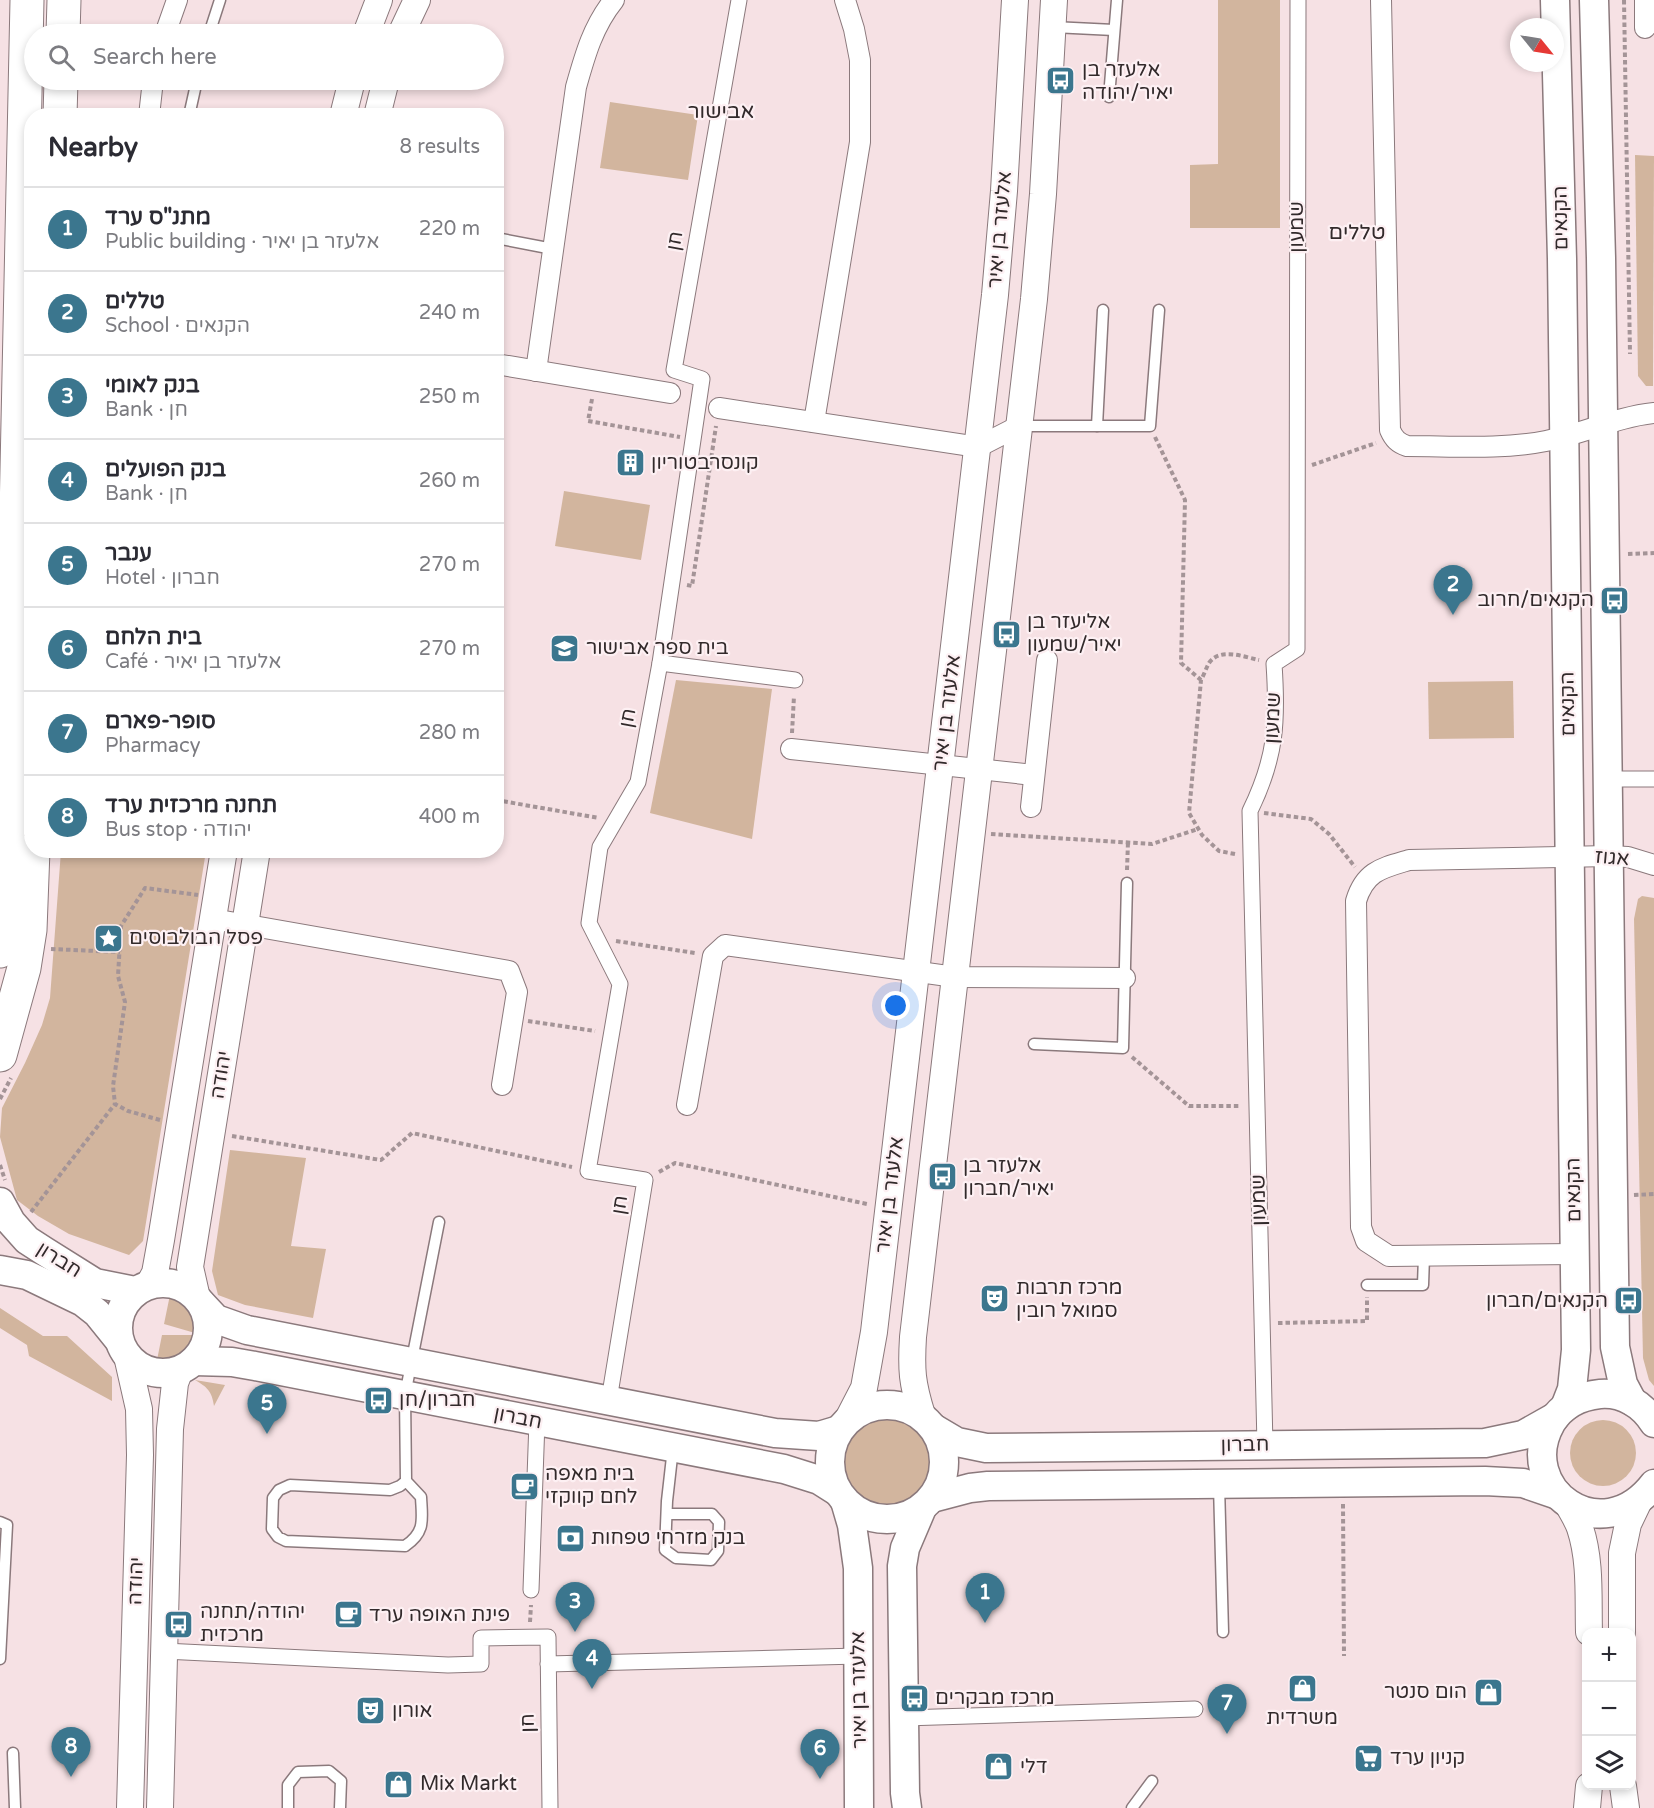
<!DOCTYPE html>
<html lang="en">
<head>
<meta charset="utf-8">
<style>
  :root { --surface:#fff; --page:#f7f7f7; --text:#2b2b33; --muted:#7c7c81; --line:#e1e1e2; --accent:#3b768e }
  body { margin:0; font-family:"Varela Round",Heebo,sans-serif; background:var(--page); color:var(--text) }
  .controls { position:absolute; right:18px; bottom:18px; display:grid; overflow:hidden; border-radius:12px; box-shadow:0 3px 9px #0003 }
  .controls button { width:54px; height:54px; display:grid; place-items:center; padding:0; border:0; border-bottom:2px solid var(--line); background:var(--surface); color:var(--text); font:30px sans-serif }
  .compass { position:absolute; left:1510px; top:18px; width:54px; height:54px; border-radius:50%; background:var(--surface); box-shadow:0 3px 9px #0003; rotate:120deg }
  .you { position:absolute; left:896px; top:1006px; width:21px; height:21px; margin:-15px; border:4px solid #fff; border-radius:50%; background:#1a73e8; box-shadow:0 0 0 9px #1a73e833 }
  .badge { display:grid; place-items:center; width:39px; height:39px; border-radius:50%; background:var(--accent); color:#fff; font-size:20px; font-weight:700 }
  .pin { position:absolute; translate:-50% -50px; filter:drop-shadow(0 2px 3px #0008) }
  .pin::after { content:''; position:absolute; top:32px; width:21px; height:18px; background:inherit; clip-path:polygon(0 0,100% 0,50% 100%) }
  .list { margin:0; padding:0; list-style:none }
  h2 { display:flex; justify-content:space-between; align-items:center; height:78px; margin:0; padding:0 24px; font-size:26px }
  h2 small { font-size:20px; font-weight:400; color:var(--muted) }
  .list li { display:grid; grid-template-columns:39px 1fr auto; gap:18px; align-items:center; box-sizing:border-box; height:84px; padding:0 24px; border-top:2px solid var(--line) }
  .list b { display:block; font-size:22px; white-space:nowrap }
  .list p { margin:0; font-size:20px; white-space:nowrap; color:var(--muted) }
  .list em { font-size:20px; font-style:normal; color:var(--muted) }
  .icon { flex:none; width:33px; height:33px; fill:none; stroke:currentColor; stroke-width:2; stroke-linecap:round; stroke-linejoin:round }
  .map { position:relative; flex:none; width:1654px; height:1808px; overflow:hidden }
  .search { position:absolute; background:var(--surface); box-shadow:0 3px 9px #0003; left:24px; top:24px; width:480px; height:66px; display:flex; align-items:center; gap:15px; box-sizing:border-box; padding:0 21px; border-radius:33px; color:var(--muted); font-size:22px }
  .panel { position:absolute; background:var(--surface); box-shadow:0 3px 9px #0003; left:24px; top:108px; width:480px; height:750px; border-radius:24px }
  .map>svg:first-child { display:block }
  .green { fill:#d2b59e }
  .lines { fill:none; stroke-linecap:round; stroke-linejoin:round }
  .service-casing { stroke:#8b797c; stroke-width:13 }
  .pedestrian-casing { stroke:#8b797c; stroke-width:17 }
  .minor-casing { stroke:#8b797c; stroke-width:22 }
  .tertiary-casing { stroke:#8b797c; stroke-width:28 }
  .secondary-casing { stroke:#8b797c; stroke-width:31 }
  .trunk-casing { stroke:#8b797c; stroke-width:35 }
  .path { stroke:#a49497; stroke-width:4; stroke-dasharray:4.5 3; stroke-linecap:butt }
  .service { stroke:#fff; stroke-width:10 }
  .pedestrian { stroke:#fff; stroke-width:15 }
  .minor { stroke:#fff; stroke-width:20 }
  .tertiary { stroke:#fff; stroke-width:26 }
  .secondary { stroke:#fff; stroke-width:28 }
  .trunk { stroke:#fff; stroke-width:33 }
  .labels { text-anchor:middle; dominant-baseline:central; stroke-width:4.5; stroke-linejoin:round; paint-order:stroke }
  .poi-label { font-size:20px; fill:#322a2b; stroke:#fdf0f3; text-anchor:start }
  .street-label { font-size:20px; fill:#322a2b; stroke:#fdf0f3 }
  .neighbourhood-label { font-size:21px; fill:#322a2b; stroke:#fdf0f3 }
</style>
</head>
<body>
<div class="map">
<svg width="1654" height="1808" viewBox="0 0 1654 1808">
  <rect width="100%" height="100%" fill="#f6e1e4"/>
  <!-- green -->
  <g class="green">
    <polygon points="1218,0 1280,0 1280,228 1190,228 1190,165 1218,164"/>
    <polygon points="610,102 698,115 688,180 600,168"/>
    <polygon points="1635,155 1654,156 1653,386 1646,386 1638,376"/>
    <polygon points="564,491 650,505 641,560 555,546"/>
    <polygon points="676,680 772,689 752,839 650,813"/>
    <polygon points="1513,681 1514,738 1429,739 1428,682"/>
    <polygon points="61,851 206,851 143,1241 129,1255 69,1234 38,1216 17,1200 0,1137 2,1108 25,1063 42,1025 50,998"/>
    <polygon points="1642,896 1654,898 1654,1386 1649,1380 1643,1358 1634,919 1638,899"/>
    <polygon points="230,1150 306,1158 291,1246 326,1249 313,1318 245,1305 218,1295 212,1271"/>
    <path d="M171,1290c46,19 33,74 -15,75l6,-30h33v-2l-31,-9z"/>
    <polygon points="0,1308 43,1336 67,1336 112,1377 112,1401 29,1356 27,1345 0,1328"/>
    <path d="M195,1380l30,5 -11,21c-2,-15 -7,-19 -19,-26z"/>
    <circle cx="888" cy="1463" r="45"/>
    <circle cx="1603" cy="1453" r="33"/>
  </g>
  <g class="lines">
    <defs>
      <g id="service">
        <polyline points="1053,27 1114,30"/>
        <polyline points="209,34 220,0"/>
        <polyline points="1109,97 1117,0"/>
        <polyline points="189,116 197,80"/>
        <polyline points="496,238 553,249"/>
        <polyline points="1020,426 1150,426 1159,310"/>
        <polyline points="1097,426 1103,310"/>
        <polyline points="1034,1044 1123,1048 1127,883"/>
        <polyline points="1367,1285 1423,1285 1424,1256"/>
        <path d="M406,1481l-6,5 -10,4 -100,-5 -11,5 -6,8 -1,31 6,8 8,4 119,5c21,-14 17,-27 16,-49l-15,-16 -1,-86 34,-173"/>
        <polyline points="1219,1485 1223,1632"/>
        <polyline points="667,1514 712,1514 719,1522 718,1551 711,1560 676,1558 665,1550 667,1501 673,1448"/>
        <polyline points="0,1522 7,1525 0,1659"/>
        <polyline points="13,1753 15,1808"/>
        <polyline points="288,1808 288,1785 298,1772 329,1771 341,1781 340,1808"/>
        <polyline points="1132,1808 1152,1781"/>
      </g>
      <g id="pedestrian">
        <polyline points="660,663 795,680"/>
        <polyline points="1608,779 1654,779"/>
        <polyline points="609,1400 645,1180 588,1171 620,984 589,923 600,847 638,782 660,663 702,379 674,370 739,0"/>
        <path d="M1265,1445l-15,-634c26,-53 28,-89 24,-147l23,-15 1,-649"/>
        <polyline points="531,1590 537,1421"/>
        <polyline points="164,1651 448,1665 481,1664 481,1638 548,1637 550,1808"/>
        <polyline points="548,1664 858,1656"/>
        <polyline points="904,1718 1195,1709"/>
      </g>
      <g id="minor">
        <path d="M1381,0l9,430c4,9 8,13 17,16 46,0 94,4 139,-5 37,-7 70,-24 108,-28"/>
        <polyline points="1645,0 1645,28"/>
        <polyline points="165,34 177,0"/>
        <polyline points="149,116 153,80"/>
        <polyline points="496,364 670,393"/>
        <path d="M536,371l40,-284c9,-32 17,-61 38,-87"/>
        <polyline points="719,408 978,447 1019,426"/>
        <polyline points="814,422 860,142 860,60 854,29 845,0"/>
        <polyline points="791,749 1034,775"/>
        <polyline points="1031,807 1047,660"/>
        <polyline points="213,919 509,971 517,992 502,1085"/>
        <polyline points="687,1105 713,956 725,945 955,977 1125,978"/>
        <path d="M1575,1254l-186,2 -23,-15 -5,-14 -5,-326c9,-30 26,-33 53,-41l200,-4 19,1 26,8"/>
      </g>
      <g id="tertiary">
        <polyline points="366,34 379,0"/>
        <polyline points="401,34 417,0"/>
        <polyline points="343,116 352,80"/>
        <polyline points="377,116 386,80"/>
        <polyline points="149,1284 155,1273 161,1240 224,850"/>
        <polyline points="197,1298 190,1267 257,850"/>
        <polyline points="127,1356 139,1409 140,1455 130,1808"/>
        <path d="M922,1415c-10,-32 -11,-45 -9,-78l121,-1038 9,-105 11,-194"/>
        <polyline points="848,1419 864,1388 874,1332 995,295 1004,191 1015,0"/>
        <path d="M1567,1502c4,9 10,17 13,26 11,33 8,70 9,104"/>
        <polyline points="1622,1632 1622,1553 1628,1524 1639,1501"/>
        <polyline points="1623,1786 1626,1808"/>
        <polyline points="160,1808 170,1429 175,1383 180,1370"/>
        <polyline points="1587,1808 1589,1786"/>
      </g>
      <g id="secondary">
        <polyline points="1555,0 1562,259 1576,1350 1572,1389 1565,1407"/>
        <polyline points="1594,0 1601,258 1615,1347 1623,1384 1632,1401"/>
        <polyline points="0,1202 11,1222 27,1240 44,1251 95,1283 135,1291"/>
        <polyline points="0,1270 27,1275 83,1302 97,1313 118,1339"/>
        <circle cx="163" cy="1328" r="45"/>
        <polyline points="201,1303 216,1319 247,1330 775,1433 819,1436 839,1430"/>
        <polyline points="194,1361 232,1362 255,1366 784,1469 819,1480 838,1492"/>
        <circle cx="887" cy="1462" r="57"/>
        <path d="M1654,1423c-11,-18 -31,-31 -54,-29 -20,2 -38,11 -49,29 -37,65 50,130 103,61"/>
        <polyline points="935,1429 957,1442 986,1448 1485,1443 1523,1435 1555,1417"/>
        <polyline points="932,1498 970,1488 988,1486 1485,1481 1523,1483 1558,1495"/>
        <polyline points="845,1501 852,1525 858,1568 859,1808"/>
        <polyline points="907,1808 905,1793 902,1566 905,1548 922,1508"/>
      </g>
      <g id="trunk">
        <polyline points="63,34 64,0"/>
        <polyline points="60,116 61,80"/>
        <polyline points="0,951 5,925 12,704 27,0"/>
        <polyline points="0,1055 24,968 30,930 33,850"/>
      </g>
    </defs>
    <!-- service casing -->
    <use href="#service" class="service-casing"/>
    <!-- pedestrian casing -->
    <use href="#pedestrian" class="pedestrian-casing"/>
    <!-- minor casing -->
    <use href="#minor" class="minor-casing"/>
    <!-- tertiary casing -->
    <use href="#tertiary" class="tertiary-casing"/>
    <!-- secondary casing -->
    <use href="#secondary" class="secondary-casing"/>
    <!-- trunk casing -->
    <use href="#trunk" class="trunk-casing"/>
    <!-- path -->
    <g class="path">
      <polyline points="1624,0 1630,354"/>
      <polyline points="592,399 588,421 680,437"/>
      <polyline points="1155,437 1185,500 1181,663 1201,680"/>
      <polyline points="1312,465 1376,443"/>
      <polyline points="1628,554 1654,553"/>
      <polyline points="687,585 692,586 716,426"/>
      <polyline points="792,733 794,696"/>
      <polyline points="496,800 599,818"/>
      <polyline points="1264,813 1311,819 1329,834 1355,867"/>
      <polyline points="991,834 1152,844 1198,829"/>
      <path d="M1235,854l-16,-3 -17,-16 -13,-22 12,-133c3,-5 5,-12 8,-17 11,-16 35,-6 50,-3"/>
      <polyline points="1127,870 1128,842"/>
      <polyline points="616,941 695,953"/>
      <polyline points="51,949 120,952"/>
      <polyline points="528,1021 595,1031"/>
      <polyline points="1132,1057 1189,1106 1241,1106"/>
      <polyline points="0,1099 11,1078"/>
      <polyline points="160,1120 128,1111 115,1104 113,1086 125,1002 118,976 121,926 145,888 198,895"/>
      <polyline points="232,1136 381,1160 412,1133 572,1167"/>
      <polyline points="0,1165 5,1180"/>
      <polyline points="659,1172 675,1163 867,1204"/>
      <polyline points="1634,1195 1654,1194"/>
      <polyline points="31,1212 115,1104"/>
      <polyline points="1278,1323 1367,1321 1367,1297"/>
      <polyline points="1343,1504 1344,1656"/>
      <polyline points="530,1622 531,1605"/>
    </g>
    <!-- service -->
    <use href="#service" class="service"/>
    <!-- pedestrian -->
    <use href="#pedestrian" class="pedestrian"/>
    <!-- minor -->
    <use href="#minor" class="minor"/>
    <!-- tertiary -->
    <use href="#tertiary" class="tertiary"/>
    <!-- secondary -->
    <use href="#secondary" class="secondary"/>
    <!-- trunk -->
    <use href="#trunk" class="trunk"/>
  </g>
  <!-- icons -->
  <defs>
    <symbol id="bus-square" viewBox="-11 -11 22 22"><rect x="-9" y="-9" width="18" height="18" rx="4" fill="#3b768e" stroke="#fdf0f3"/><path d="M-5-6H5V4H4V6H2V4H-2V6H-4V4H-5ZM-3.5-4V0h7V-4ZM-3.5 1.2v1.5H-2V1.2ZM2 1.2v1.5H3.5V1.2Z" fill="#fff"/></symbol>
    <symbol id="building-square" viewBox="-11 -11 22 22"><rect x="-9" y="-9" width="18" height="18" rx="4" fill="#3b768e" stroke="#fdf0f3"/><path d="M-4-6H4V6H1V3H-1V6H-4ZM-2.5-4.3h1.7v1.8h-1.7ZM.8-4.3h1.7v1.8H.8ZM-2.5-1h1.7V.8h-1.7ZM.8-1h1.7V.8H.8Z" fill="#fff"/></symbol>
    <symbol id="school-square" viewBox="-11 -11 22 22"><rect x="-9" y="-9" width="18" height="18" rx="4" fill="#3b768e" stroke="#fdf0f3"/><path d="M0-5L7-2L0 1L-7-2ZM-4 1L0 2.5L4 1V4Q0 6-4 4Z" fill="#fff"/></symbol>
    <symbol id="sight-square" viewBox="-11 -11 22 22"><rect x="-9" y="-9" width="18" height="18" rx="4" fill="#3b768e" stroke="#fdf0f3"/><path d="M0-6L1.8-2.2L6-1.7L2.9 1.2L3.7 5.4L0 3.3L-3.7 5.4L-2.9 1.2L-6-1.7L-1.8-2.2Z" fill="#fff"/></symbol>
    <symbol id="theatre-square" viewBox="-11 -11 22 22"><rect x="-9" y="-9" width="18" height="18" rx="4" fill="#3b768e" stroke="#fdf0f3"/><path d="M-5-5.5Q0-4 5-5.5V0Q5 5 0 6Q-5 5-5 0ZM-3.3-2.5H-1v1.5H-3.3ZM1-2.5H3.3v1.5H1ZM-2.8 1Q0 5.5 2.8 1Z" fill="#fff"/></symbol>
    <symbol id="cafe-square" viewBox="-11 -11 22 22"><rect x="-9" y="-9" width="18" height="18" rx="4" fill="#3b768e" stroke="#fdf0f3"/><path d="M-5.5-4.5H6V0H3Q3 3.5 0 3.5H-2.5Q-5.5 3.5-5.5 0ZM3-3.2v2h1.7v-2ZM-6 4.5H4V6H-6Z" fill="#fff"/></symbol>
    <symbol id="bank-square" viewBox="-11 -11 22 22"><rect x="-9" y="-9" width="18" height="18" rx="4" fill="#3b768e" stroke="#fdf0f3"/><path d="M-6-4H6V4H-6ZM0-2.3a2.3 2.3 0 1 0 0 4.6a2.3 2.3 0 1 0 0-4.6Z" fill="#fff"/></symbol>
    <symbol id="shop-square" viewBox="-11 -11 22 22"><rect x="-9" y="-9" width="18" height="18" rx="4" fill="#3b768e" stroke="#fdf0f3"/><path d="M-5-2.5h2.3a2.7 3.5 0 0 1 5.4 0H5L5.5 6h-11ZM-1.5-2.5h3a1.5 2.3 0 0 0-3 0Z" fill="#fff"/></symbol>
    <symbol id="supermarket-square" viewBox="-11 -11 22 22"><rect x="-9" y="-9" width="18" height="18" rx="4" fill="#3b768e" stroke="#fdf0f3"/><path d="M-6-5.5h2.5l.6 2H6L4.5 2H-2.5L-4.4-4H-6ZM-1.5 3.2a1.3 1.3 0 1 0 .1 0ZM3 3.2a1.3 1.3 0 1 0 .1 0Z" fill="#fff"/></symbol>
  </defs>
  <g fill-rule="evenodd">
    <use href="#bus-square" x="1044" y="64" width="33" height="33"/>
    <use href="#building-square" x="614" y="446" width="33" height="33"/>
    <use href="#bus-square" x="1598" y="584" width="33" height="33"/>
    <use href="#bus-square" x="990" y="618" width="33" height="33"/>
    <use href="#school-square" x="548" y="632" width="33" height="33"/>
    <use href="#sight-square" x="92" y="922" width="33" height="33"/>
    <use href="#bus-square" x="926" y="1160" width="33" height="33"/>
    <use href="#theatre-square" x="978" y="1282" width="33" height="33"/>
    <use href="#bus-square" x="1612" y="1284" width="33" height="33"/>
    <use href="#bus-square" x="362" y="1384" width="33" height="33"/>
    <use href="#cafe-square" x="508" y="1470" width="33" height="33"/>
    <use href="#bank-square" x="554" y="1522" width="33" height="33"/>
    <use href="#cafe-square" x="332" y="1598" width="33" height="33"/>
    <use href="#bus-square" x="162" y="1608" width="33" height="33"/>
    <use href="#shop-square" x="1286" y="1672" width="33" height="33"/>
    <use href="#shop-square" x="1472" y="1676" width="33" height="33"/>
    <use href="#bus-square" x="898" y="1682" width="33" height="33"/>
    <use href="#theatre-square" x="354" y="1694" width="33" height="33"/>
    <use href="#supermarket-square" x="1352" y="1742" width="33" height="33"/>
    <use href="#shop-square" x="982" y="1750" width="33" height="33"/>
    <use href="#shop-square" x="382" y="1768" width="33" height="33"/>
  </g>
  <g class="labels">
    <!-- poi labels -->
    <g class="poi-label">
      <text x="1082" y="70">אלעזר בן<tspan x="1082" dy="23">יאיר/יהודה</tspan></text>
      <text x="651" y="463">קונסרבטוריון</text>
      <text x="1594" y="600" text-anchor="end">הקנאים/חרוב</text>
      <text x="1027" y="622">אליעזר בן<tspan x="1027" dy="23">יאיר/שמעון</tspan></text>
      <text x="586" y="648">בית ספר אבישור</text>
      <text x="129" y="938">פסל הבולבוסים</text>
      <text x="963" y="1166">אלעזר בן<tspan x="963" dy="23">יאיר/חברון</tspan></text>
      <text x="1016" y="1288">מרכז תרבות<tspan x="1016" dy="23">סמואל רובין</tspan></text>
      <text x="1608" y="1301" text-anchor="end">הקנאים/חברון</text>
      <text x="399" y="1400">חברון/חן</text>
      <text x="545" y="1474">בית מאפה<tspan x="545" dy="23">לחם קווקזי</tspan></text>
      <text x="591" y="1538">בנק מזרחי טפחות</text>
      <text x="200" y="1612">יהודה/תחנה<tspan x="200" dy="23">מרכזית</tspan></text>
      <text x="369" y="1615">פינת האופה ערד</text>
      <text x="1467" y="1692" text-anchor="end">הום סנטר</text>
      <text x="935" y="1698">מרכז מבקרים</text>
      <text x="392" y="1711">אורון</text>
      <text x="1302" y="1718" text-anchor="middle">משרדית</text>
      <text x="1390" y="1758">קניון ערד</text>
      <text x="1020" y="1767">דלי</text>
      <text x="420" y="1784">Mix Markt</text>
    </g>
    <!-- street labels -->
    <g class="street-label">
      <text transform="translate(1561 218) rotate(-91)">הקנאים</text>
      <text transform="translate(1297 227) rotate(-90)">שמעון</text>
      <text transform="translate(1000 230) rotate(-85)">אלעזר בן יאיר</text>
      <text transform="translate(675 241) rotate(-80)">חן</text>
      <text transform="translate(1568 704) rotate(-91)">הקנאים</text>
      <text transform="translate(947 713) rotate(-83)">אלעזר בן יאיר</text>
      <text transform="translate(628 718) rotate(-79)">חן</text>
      <text transform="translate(1273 718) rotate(-87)">שמעון</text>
      <text transform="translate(1612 858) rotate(5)">אגוז</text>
      <text transform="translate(221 1075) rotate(-81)">יהודה</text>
      <text transform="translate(1574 1190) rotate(-91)">הקנאים</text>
      <text transform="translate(890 1195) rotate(-83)">אלעזר בן יאיר</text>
      <text transform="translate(1259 1200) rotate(-91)">שמעון</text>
      <text transform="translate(620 1205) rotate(-81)">חן</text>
      <text transform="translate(59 1260) rotate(32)">חברון</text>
      <text transform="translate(518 1418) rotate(11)">חברון</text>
      <text transform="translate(1245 1445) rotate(-1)">חברון</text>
      <text transform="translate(136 1581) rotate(-88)">יהודה</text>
      <text transform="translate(859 1690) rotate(-91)">אלעזר בן יאיר</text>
      <text transform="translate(528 1723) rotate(-91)">חן</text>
    </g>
    <!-- neighbourhood labels -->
    <g class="neighbourhood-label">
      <text x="721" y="111">אבישור</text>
      <text x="1357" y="232">טללים</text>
    </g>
  </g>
</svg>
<div class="controls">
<button>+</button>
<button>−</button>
<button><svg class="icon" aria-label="layers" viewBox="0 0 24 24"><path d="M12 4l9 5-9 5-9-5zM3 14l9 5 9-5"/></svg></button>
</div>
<svg class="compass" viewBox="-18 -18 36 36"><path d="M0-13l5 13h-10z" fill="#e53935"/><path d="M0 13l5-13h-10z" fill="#7c7c81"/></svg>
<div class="you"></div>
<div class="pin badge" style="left:985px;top:1623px">1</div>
<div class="pin badge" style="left:1453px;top:615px">2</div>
<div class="pin badge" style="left:575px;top:1632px">3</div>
<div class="pin badge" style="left:592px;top:1689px">4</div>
<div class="pin badge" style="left:267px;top:1434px">5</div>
<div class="pin badge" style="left:820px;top:1779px">6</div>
<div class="pin badge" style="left:1227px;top:1734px">7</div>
<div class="pin badge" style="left:71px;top:1777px">8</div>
<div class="search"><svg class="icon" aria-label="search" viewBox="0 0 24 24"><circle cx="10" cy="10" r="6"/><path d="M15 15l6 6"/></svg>Search here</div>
<section class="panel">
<h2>Nearby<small>8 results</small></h2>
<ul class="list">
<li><span class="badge">1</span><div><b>מתנ&quot;ס ערד</b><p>Public building · אלעזר בן יאיר</p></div><em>220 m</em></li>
<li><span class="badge">2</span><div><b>טללים</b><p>School · הקנאים</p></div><em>240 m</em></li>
<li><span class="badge">3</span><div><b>בנק לאומי</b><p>Bank · חן</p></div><em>250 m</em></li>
<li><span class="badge">4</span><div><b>בנק הפועלים</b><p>Bank · חן</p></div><em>260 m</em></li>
<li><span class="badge">5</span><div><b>ענבר</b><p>Hotel · חברון</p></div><em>270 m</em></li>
<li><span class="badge">6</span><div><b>בית הלחם</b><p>Café · אלעזר בן יאיר</p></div><em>270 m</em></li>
<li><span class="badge">7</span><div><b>סופר-פארם</b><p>Pharmacy</p></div><em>280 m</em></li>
<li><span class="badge">8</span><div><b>תחנה מרכזית ערד</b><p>Bus stop · יהודה</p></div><em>400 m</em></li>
</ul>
</section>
</div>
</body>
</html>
